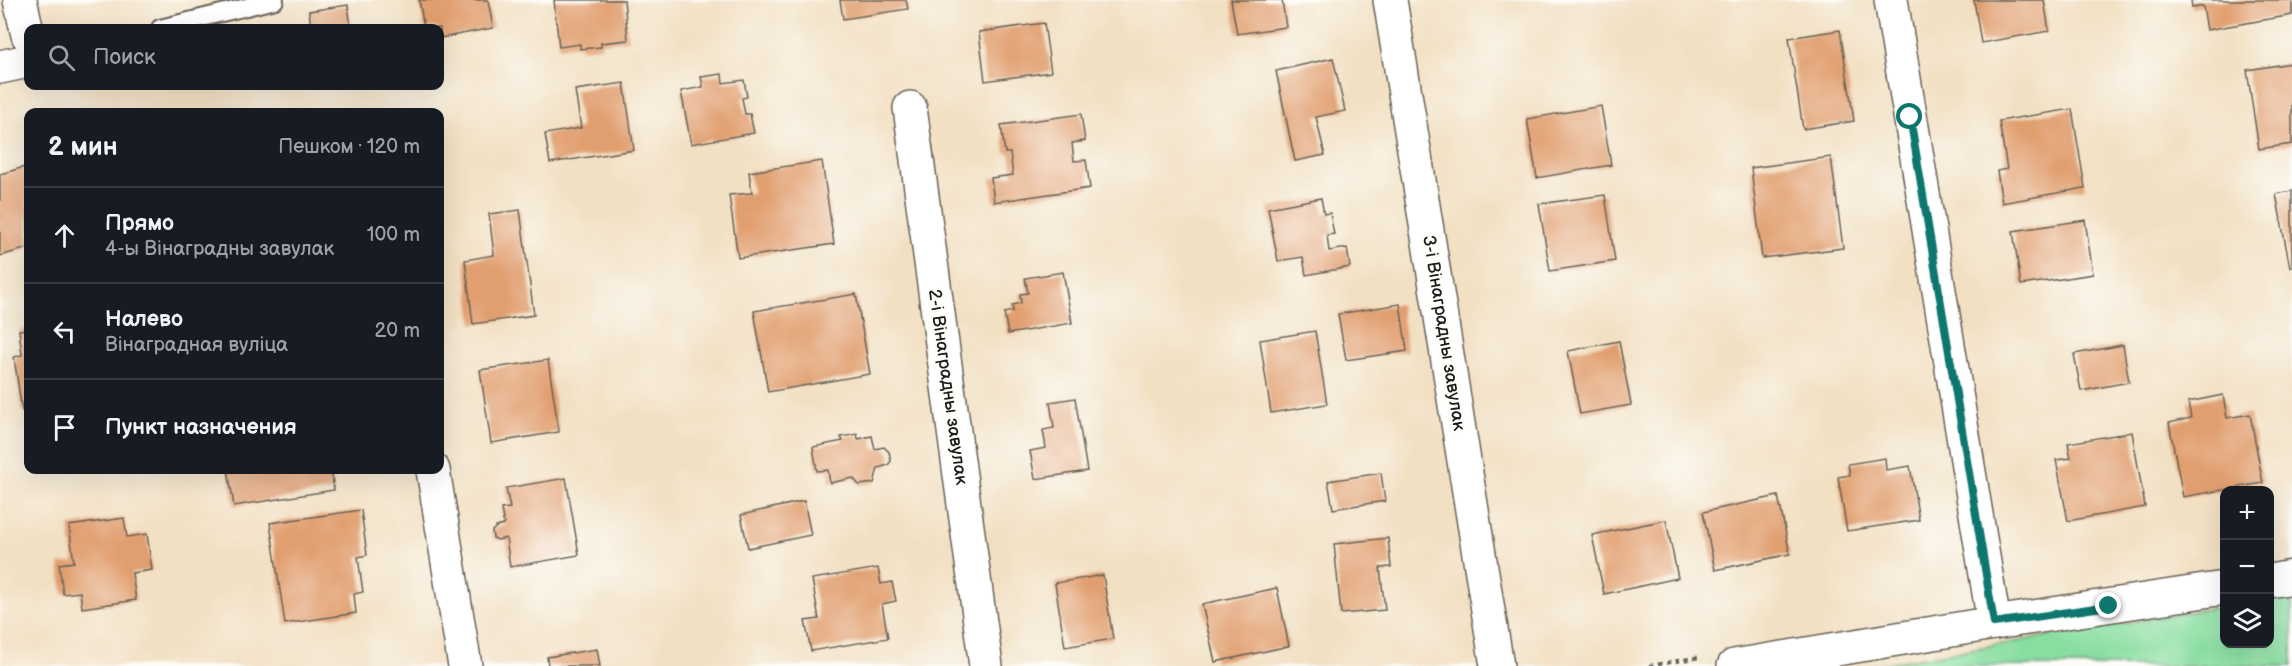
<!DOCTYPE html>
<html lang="ru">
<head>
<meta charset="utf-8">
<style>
  :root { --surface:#171b24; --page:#20242c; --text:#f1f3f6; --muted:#9ea1a6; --line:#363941 }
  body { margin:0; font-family:"Balsamiq Sans",sans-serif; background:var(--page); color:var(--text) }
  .controls { position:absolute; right:18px; bottom:18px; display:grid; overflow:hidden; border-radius:12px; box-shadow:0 6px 24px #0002 }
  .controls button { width:54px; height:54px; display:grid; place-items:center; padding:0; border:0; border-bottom:2px solid var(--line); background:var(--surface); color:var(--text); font:30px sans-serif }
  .stop { position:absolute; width:18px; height:18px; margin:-14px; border:4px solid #0f766e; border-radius:50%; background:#fff }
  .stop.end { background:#0f766e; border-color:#fff; box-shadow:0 2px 6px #0008 }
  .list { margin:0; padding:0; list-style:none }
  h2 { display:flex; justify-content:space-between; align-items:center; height:78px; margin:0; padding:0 24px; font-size:26px }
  h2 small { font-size:20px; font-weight:400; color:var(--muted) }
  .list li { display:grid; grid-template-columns:39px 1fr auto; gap:18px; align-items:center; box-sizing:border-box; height:96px; padding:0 24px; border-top:2px solid var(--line) }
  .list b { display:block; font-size:22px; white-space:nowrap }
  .list p { margin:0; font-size:20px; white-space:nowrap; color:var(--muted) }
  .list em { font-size:20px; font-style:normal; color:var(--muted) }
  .icon { flex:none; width:33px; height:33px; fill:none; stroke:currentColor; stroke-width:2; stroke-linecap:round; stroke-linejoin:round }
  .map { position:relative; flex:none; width:2292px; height:666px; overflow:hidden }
  .search { position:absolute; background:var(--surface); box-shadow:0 6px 24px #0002; left:24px; top:24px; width:420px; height:66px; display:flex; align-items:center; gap:15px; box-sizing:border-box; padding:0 21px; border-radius:12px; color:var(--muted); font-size:22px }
  .panel { position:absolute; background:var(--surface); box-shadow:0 6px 24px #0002; left:24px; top:108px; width:420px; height:366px; border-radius:12px }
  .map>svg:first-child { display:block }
  .green { fill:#88dea1; stroke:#527d5e; stroke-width:1.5 }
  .building { fill:#e19e6e }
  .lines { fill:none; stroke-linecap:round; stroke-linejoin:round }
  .service-casing { stroke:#676156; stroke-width:20 }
  .minor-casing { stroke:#676156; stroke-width:36 }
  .path { stroke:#676156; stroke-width:4; stroke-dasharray:4.5 4.5; stroke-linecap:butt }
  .service { stroke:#fff; stroke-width:16 }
  .minor { stroke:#fff; stroke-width:33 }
  .route { stroke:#0f766e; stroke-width:8 }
  .labels { text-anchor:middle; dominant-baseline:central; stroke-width:4.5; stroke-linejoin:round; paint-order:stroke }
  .street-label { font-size:18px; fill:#1c1c1c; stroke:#fdfcf7 }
</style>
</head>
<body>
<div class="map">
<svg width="2292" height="666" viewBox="0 0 2292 666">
  <rect width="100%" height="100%" fill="#fdfcf7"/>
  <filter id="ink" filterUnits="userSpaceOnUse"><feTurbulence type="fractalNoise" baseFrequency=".0167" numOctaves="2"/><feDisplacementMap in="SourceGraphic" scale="12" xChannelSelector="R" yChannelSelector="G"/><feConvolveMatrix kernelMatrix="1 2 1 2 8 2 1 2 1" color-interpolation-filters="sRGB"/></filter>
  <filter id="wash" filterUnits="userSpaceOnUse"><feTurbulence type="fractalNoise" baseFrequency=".008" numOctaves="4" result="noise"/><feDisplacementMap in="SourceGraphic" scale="24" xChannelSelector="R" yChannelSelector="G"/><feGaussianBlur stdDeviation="1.35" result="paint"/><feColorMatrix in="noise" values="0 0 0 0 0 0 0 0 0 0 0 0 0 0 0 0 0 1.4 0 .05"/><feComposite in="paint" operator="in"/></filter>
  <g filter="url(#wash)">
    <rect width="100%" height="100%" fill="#f2e0c3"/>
    <!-- green -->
    <polygon class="green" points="2292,594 2292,666 1871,666 2224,606 2224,644 2270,644 2270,598"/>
    <g id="blocks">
      <!-- building -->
      <g class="building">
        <polygon points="419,0 488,0 493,28 440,38 440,28 424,28"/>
        <polygon points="554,0 624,0 628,40 601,43 601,47 580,49 580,44 559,47"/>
        <polygon points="840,0 906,0 908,9 843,19"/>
        <polygon points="1231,0 1282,0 1286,27 1237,34"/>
        <polygon points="1974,0 2044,0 2049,31 1981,43"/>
        <polygon points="2191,0 2292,0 2292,15 2207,30 2203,6 2192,8"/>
        <polygon points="348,5 351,28 311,28 309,11"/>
        <polygon points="1044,23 1051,72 985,81 979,32"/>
        <polygon points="1840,30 1854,121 1803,129 1789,38"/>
        <polygon points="1333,58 1345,111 1316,117 1325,155 1295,161 1276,71"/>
        <polygon points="2292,63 2292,144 2259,149 2247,70"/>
        <polygon points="722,74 723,83 744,80 747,97 742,98 745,114 750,114 754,133 691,144 681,91 703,87 701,77"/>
        <polygon points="624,83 634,150 550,163 545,134 581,128 575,90"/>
        <polygon points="1601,106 1611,165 1537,178 1527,119"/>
        <polygon points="2072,109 2085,188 2002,203 1997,171 2007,169 1999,121"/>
        <polygon points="1081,114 1085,141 1072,143 1074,161 1086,160 1090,188 994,202 991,178 1013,175 1010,153 1005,153 1001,125"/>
        <polygon points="1831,157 1843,248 1762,258 1751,168"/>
        <polygon points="822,161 834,244 738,258 729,195 752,193 749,172"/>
        <polygon points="25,167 28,181 28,248 0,256 0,174"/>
        <polygon points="2292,191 2292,267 2290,268 2276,194"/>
        <polygon points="1605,195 1615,261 1550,271 1539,204"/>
        <polygon points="1321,198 1324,214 1330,213 1334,234 1327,235 1329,251 1347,248 1350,267 1306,275 1303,257 1278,261 1268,208"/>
        <polygon points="520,210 534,315 473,324 465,260 494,255 489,214"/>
        <polygon points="2085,220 2093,274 2021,285 2013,231"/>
        <polygon points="1063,272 1072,323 1008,334 1004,313 1013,311 1012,305 1021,303 1020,294 1028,293 1025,278"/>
        <polygon points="856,294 870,374 768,392 754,311"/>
        <polygon points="1400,304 1407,351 1346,360 1338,314"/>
        <polygon points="28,329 28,410 22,411 14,357 22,355 19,330"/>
        <polygon points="1315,331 1327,404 1271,413 1260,340"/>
        <polygon points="1619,341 1631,405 1580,414 1568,351"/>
        <polygon points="2123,345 2129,382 2081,391 2074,354"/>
        <polygon points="548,360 559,432 491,443 480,370"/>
        <polygon points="2223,395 2227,418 2250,414 2263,483 2183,497 2169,423 2191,418 2188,402"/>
        <polygon points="1075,398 1087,471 1035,479 1030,451 1046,448 1043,430 1054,428 1050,402"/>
        <polygon points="2132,432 2145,507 2068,521 2056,460 2071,458 2068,443"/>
        <polygon points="857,434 858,439 872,436 875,449 884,447 889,452 891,461 888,465 878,468 874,483 859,485 853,478 830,483 828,470 817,471 813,447 843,441 841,437"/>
        <polygon points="1885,458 1886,470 1910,466 1919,520 1847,531 1838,477 1850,475 1848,464"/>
        <polygon points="228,470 331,470 334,490 234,506"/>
        <polygon points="1381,473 1385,501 1333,509 1328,481"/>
        <polygon points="566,478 579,555 510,567 506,538 498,540 493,538 492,531 496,527 504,525 501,509 510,508 506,488"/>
        <polygon points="1778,496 1790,554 1715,570 1703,512"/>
        <polygon points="804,501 811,535 748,548 741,515"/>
        <polygon points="361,510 367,555 358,557 363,592 354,594 356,613 285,624 270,523"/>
        <polygon points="124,518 127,537 147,534 152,570 132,573 136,600 82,608 80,592 63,594 59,564 74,562 69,526"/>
        <polygon points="1666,520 1678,578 1604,594 1592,535"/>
        <polygon points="1388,538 1391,567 1380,568 1385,610 1341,614 1334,544"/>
        <polygon points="878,568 881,584 892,582 896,601 882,604 888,638 811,651 805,621 819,619 812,579"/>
        <polygon points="1103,575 1113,639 1065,647 1055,583"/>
        <polygon points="1277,588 1289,646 1215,662 1202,604"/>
        <polygon points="597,649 600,666 548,666 547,657"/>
      </g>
    </g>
  </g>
  <g filter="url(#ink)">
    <use href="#blocks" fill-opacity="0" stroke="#676156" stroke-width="1.5"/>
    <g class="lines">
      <defs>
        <polyline id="service" points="160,28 275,0"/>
        <g id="minor">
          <polyline points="20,0 28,35"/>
          <polyline points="1390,0 1497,666"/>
          <polyline points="1891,0 1994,623"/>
          <polyline points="0,67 28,61"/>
          <polyline points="910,108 986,666"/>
          <polyline points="433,470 465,666"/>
          <polyline points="2270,581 2292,577"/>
          <polyline points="1734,666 1994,623 2224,588"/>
        </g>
      </defs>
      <!-- service casing -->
      <use href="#service" class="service-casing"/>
      <!-- minor casing -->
      <use href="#minor" class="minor-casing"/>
      <!-- path -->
      <polyline class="path" points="1649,666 1700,657"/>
      <!-- service -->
      <use href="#service" class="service"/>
      <!-- minor -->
      <use href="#minor" class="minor"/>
    </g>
  </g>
  <g class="lines" filter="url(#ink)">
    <!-- route -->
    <polyline class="route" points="1910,117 1994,623 2109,606"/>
  </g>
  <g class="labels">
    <!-- street labels -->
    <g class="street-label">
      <text transform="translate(1444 333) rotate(81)">3-і Вінаградны завулак</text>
      <text transform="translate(948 387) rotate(82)">2-і Вінаградны завулак</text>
    </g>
  </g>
</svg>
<div class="controls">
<button>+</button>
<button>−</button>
<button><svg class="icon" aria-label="layers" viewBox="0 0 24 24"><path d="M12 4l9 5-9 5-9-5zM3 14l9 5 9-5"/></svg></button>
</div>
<div class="stop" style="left:1910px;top:117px"></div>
<div class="stop end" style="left:2109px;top:606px"></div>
<div class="search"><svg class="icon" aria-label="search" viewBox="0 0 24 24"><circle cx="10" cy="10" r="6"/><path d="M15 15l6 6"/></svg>Поиск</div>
<section class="panel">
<h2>2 мин<small>Пешком · 120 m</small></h2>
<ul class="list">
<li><svg class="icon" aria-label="ahead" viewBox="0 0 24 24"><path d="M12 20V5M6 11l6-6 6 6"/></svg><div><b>Прямо</b><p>4-ы Вінаградны завулак</p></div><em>100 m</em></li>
<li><svg class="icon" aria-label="left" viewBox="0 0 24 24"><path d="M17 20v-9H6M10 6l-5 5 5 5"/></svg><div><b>Налево</b><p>Вінаградная вуліца</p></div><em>20 m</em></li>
<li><svg class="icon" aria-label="arrive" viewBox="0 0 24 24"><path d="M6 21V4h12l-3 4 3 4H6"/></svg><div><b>Пункт назначения</b></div></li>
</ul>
</section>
</div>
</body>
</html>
